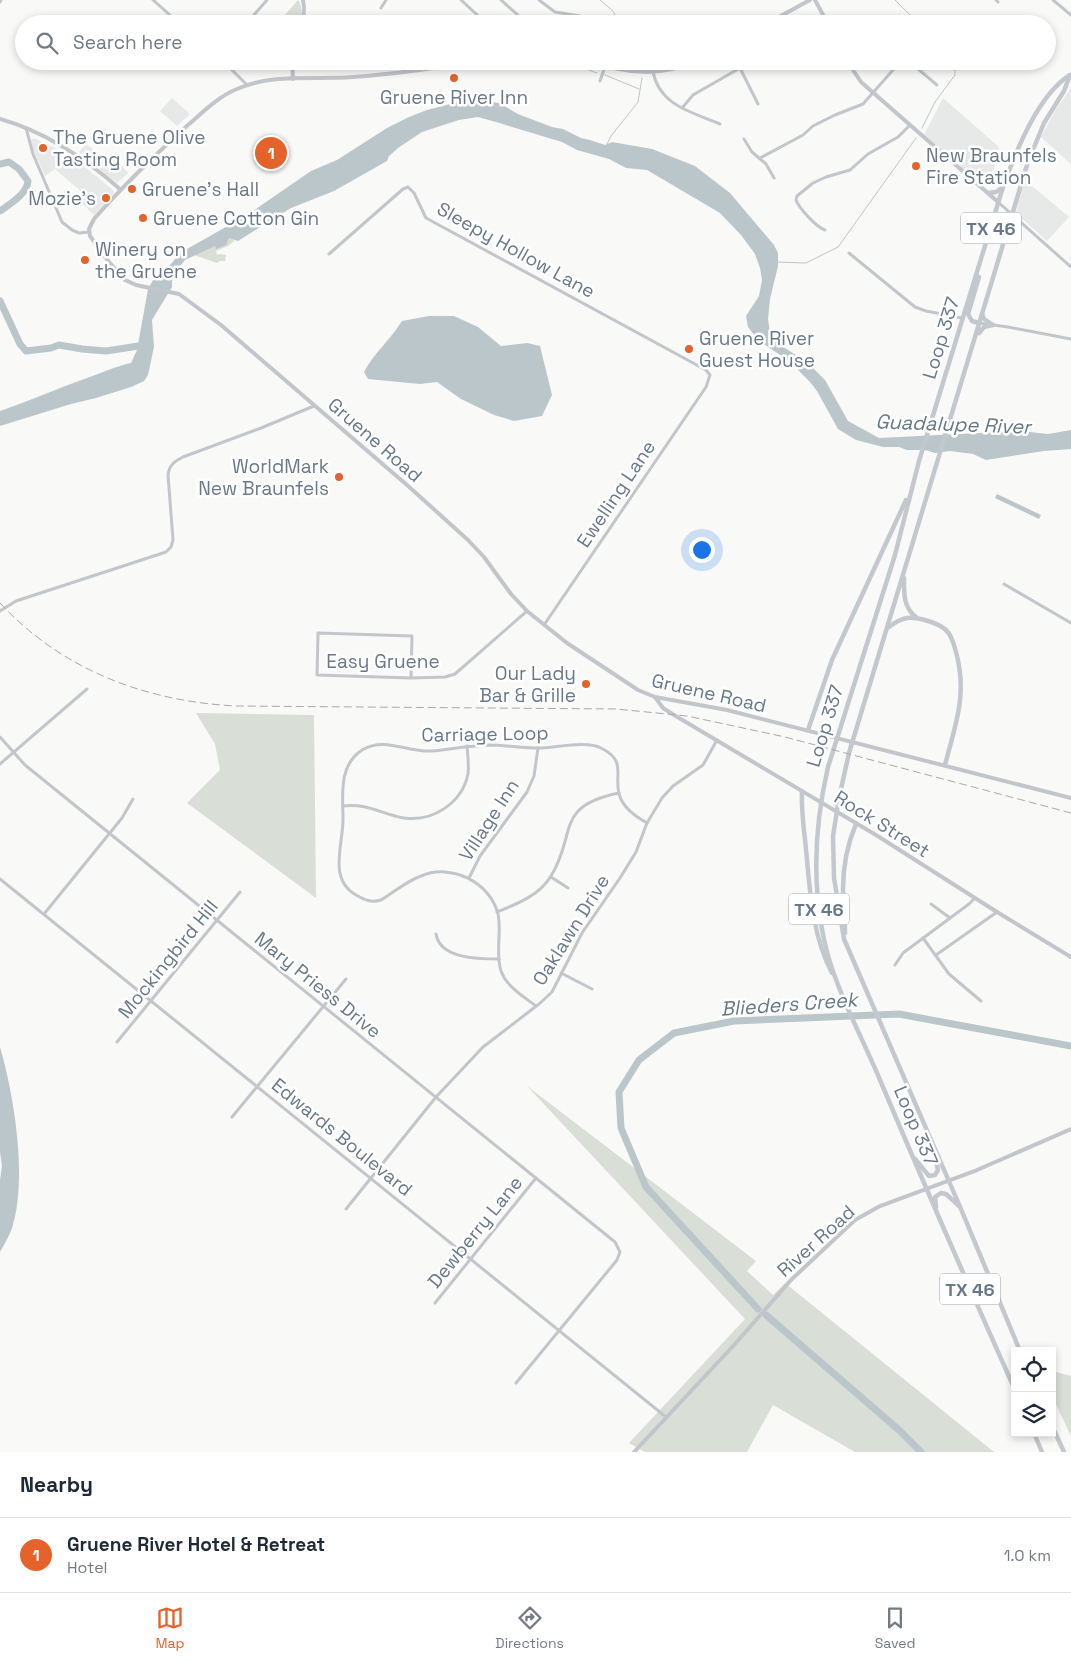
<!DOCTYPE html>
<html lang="en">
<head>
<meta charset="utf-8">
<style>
  :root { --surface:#fff; --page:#f2f2f3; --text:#1f2937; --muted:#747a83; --line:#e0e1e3; --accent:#e5622b }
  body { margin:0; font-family:"Space Grotesk",sans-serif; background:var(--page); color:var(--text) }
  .controls { position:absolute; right:15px; bottom:15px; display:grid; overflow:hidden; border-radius:0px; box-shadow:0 2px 8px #0003 }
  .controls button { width:45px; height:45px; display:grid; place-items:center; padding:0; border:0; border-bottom:1px solid var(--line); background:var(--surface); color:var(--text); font:25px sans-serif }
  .you { position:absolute; left:701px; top:549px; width:18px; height:18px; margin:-12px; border:4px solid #fff; border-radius:50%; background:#1a73e8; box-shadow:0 0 0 8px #1a73e833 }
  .badge { display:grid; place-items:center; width:32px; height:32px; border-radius:50%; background:var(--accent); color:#fff; font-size:16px; font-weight:700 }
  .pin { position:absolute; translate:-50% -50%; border:2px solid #fff; box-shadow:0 1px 5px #0006 }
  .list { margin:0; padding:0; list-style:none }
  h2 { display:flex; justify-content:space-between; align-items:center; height:65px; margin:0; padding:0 20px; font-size:21px }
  h2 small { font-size:16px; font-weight:400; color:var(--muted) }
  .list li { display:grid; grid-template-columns:32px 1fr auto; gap:15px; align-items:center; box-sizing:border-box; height:75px; padding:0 20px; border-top:1px solid var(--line) }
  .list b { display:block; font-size:19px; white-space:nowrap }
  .list p { margin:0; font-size:16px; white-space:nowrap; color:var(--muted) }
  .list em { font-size:16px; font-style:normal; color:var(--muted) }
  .icon { flex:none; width:28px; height:28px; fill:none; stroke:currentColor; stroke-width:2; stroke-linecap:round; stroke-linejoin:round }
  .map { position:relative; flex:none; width:1071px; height:1452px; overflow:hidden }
  .search { position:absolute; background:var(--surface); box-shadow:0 2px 8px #0003; left:15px; right:15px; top:15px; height:55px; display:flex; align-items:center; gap:12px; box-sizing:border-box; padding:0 18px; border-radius:28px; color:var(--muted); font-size:19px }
  .sheet { height:140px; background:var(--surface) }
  nav { display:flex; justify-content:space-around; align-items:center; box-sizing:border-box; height:70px; border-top:1px solid var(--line); background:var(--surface); font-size:14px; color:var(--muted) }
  nav a { display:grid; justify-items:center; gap:2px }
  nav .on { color:var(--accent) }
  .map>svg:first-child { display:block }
  .built { fill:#e7e8e8 }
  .green { fill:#d9ded6 }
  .water { fill:#bbc6cb }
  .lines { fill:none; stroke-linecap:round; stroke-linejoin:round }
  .stream { stroke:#bbc6cb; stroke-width:1 }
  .river { stroke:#bbc6cb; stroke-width:7 }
  .minor { stroke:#c2c6cb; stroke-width:3 }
  .tertiary { stroke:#c2c6cb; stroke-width:4 }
  .primary { stroke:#c2c8ce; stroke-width:4.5 }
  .rail { stroke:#a3aab0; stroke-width:1; stroke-dasharray:8 4; stroke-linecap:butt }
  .poi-dot { fill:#e5622b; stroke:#fff; stroke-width:2 }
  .labels { text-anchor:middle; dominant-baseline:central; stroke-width:5; stroke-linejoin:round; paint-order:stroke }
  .shield { fill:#fff; stroke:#95a0ac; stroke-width:1 }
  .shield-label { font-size:18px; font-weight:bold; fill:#687888 }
  .poi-label { font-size:19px; fill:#687888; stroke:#fff; text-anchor:start }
  .street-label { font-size:19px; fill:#687888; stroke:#fff }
  .water-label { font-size:20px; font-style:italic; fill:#647983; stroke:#fff }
</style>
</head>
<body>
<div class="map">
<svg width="1071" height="1452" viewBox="0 0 1071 1452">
  <rect width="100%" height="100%" fill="#f9f9f7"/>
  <!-- built -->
  <g class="built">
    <polygon points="1071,88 1071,164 1041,137 1055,111"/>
    <polygon points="172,98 190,114 177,126 160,111"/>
    <polygon points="943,98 999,147 994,169 991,173 982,174 974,171 972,174 974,178 924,135"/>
    <polygon points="34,138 73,157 113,190 114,193 94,215 82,203 84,194 55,169 45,176 32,146 31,140"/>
    <polygon points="86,144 105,158 111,154 128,173 117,183 79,152"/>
    <polygon points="1025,180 1069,217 1047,241 1018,215 1016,211"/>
  </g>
  <!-- green -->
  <g class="green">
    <path d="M298,0c5,6 3,16 2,24h-23z"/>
    <polygon points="229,238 235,240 228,246 216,251 217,255 220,254 226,255 225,261 220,261 217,263 194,255 215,245 216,248"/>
    <polygon points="196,713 314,715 316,898 187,803 220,770 215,744"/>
    <polygon points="527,1086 756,1261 747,1271 773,1295 785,1283 994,1452 855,1452 773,1405 747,1452 645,1452 629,1443 745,1319"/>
    <polygon points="1052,1371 1071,1376 1071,1436 1052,1396"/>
  </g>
  <!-- water -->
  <g class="water">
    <path d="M480,100l19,3 19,11 34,13 11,2 18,9 9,2 15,5 7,-3 40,7 43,17 35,27 44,52 4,8v13l-8,33 -2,20 2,13 12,14 26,17 17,17 23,41 31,17 141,-7 28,3 23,-4v19l-27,2 -58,9 -13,-6 -23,-3 -15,2 -10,-3h-18l-8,-3h-16l-27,-7 -18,-11 -21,-38 -7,-9 -21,-21 -31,-21 -10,-13 -2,-11 13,-20 3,-16 -2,-12 -5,-14 -14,-19 -21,-22 -73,-43 -21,-2 -17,-9 -32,-9 -15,-8 -66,-20 -18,-5 -19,3 -37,12 -24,16 -9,8 -2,5 -53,30 -43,17 -53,33 -9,-3 -3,7 -10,4 -1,-3 -30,14 -10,12 -3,9v6l-20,33 2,27 -6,28 -4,6 -13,6 -35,11 -25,6 -71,22v-15c30,-10 58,-23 87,-33 15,-5 29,-12 44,-15l6,-13 11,-61 8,-14 15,-11 9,-11 67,-38 64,-44 26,-11 50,-32 22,-11 18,-7 31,-8z"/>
    <path d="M429,316h25l24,11 23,19 26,-3 13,3 12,49 -10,21 -28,5 -20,-6 -33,-16 -24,-17 -17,2 -52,-5 -4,-7c10,-19 27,-33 38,-51z"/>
    <polygon points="997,494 1041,515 1039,519 995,498"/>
    <path d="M0,1047c14,48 28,133 12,181 -3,8 -8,17 -12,24v-72l2,-14 -2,-14z"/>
  </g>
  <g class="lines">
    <!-- stream -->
    <g class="stream">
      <polyline points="600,0 613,11 620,24"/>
      <polyline points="895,0 919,24"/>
      <polyline points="640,61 643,68"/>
      <polyline points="572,64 597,73"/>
      <polyline points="605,75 639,89"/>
      <polyline points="922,128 935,102 955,75 955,66 953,61"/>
      <polyline points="607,144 611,136 638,102 642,78"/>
      <polyline points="1070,258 1071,258"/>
      <polyline points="777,262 806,263 838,247 916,138"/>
    </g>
    <!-- river -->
    <g class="river">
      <path d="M0,164l9,-2 10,7 9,12c-1,13 -18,23 -28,30"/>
      <polyline points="0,301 20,344 26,351 51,348 59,345 82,349 106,351 145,345"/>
      <polyline points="758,1309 646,1187 621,1128 619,1092 639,1060 674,1033 734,1021 899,1014 1071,1046"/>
      <polyline points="766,1315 899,1430 921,1452"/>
    </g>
    <!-- minor -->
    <g class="minor">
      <polyline points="153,0 180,24"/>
      <polyline points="461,0 487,24"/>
      <polyline points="501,0 528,24"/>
      <polyline points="539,0 555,12 580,16 592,24"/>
      <polyline points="996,0 998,2"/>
      <polyline points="1053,0 1071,15"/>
      <polyline points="0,2 1,0"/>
      <polyline points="381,8 386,0"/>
      <polyline points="246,24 267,0"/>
      <polyline points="223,61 247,85"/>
      <polyline points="900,62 918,69 937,85"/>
      <path d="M653,72c7,34 39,40 67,52"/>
      <polyline points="600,81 607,61"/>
      <polyline points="682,108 693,95 740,68 758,104"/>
      <polyline points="26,128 33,154 62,222 72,230 79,233 89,232"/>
      <polyline points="744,139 752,152 766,164 774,178"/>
      <polyline points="760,158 803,135 813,126 835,115 863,104 900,62"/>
      <polyline points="998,202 1071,267"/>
      <path d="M825,230c-9,-3 -26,-22 -29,-30l1,-4 16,-13 13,-6 24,-7 18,-16 30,-17 12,-12"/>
      <polyline points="849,253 915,307 926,311 962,318"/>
      <polyline points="329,254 403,189 408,187 414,193 426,218 706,370 710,375 706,387 544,625"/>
      <polyline points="979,323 1008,327 1071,339"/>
      <polyline points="1004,584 1071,623"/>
      <path d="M0,611l16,-10 150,-49 5,-5 2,-7 -5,-65c1,-10 7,-14 15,-18l78,-29 53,-22"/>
      <polyline points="411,678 412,636 318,633 317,675 411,678 445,677 455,674 527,611"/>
      <polyline points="0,737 25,765 615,1242 620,1252 617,1260 516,1383"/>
      <polyline points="0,764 87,689"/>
      <path d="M343,806c25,-3 38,8 61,12 29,4 58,-15 64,-44 1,-9 0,-18 -1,-28"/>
      <polyline points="551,877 568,888"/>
      <polyline points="469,878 480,856 527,792 534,776 538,748"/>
      <polyline points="0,879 666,1417"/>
      <polyline points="931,904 950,918"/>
      <path d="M497,912c20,-8 43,-17 54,-36 26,-42 3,-70 68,-83"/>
      <polyline points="44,914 122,818 133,799"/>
      <path d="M436,934c4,25 43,25 63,25"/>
      <polyline points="923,938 949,974 981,1001"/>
      <polyline points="936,955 997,912"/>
      <polyline points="895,965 903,953 969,904 975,898"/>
      <polyline points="561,973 592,989"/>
      <path d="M536,1006c-12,-9 -30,-20 -35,-35 -6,-18 1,-39 -3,-57 -8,-32 -47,-51 -77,-38 -14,5 -27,16 -40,24 -10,3 -16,0 -25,-5 -28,-16 -13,-49 -13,-76 0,-24 -5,-53 19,-69 23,-14 46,3 70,1 19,-2 37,-5 56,-6 17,0 33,3 50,3 17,0 48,-8 63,0 26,13 13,26 18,46 4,14 16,22 28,29"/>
      <polyline points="117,1042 240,892"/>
      <polyline points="232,1117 346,979"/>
      <polyline points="346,1209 436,1097 483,1047 539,1004 552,992 582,933 620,878 636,852 647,823 662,798 673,786 703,765 717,740"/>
      <polyline points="435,1303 536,1178"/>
    </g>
    <!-- tertiary -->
    <g class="tertiary">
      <polyline points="303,0 304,7 303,24"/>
      <polyline points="815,0 828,24"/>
      <polyline points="766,24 810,0"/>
      <polyline points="292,61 293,79"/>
      <path d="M478,61c-41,7 -83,13 -125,16 -38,3 -81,-4 -116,12 -18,7 -34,23 -49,36 -33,30 -65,61 -94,94l-5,10 1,7 19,26 16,18 11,5 43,9 42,31 186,160 61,55 16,17 27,37 16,17 40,32 71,47 17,7 72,13 344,88"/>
      <path d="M591,61c36,13 70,16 105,0"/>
      <polyline points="847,61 861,82 998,202"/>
      <path d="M0,119c46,13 86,40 121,71"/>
      <polyline points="655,697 663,708 674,715 876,835 997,912 1071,957"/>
      <polyline points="634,1452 735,1344 791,1280 855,1220 880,1206 977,1170 1071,1129"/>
    </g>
    <!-- primary -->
    <g class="primary">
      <polyline points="988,193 996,192 1003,187"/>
      <polyline points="979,277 968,314 972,321 979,323"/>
      <polyline points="982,314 984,319 993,325"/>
      <polyline points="979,333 984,327 993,325"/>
      <path d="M904,578c0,15 -1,29 12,39"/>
      <path d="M889,627c14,-11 22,-11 39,-6 21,6 24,14 29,35 10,40 -2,70 -12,109"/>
      <polyline points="808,730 832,660 906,500"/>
      <path d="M802,791c-1,19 2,38 4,58 4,42 6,86 26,124"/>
      <path d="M845,933c0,-15 -2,-29 -2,-44 0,-23 4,-44 13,-65"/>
      <polyline points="915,1159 929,1176 935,1175 938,1170 934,1152"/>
      <polyline points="936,1207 935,1197 941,1193 946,1194 959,1206"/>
      <polyline points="1020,1351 961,1209 844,939 834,878 833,836 839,798 849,753 1028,162 1044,123 1064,91 1070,75"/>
      <path d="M1015,1390c-46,-103 -91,-206 -135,-310 -20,-48 -50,-100 -58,-151 -10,-54 -6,-110 6,-162l67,-212 24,-94 84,-274c13,-36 35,-92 67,-112"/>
      <polyline points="1052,1426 1064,1452"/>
      <polyline points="1034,1433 1042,1452"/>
    </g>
    <!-- rail -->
    <path class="rail" d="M0,603c62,67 145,98 235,103l381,3 71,7 98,21 286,76"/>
  </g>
  <!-- markers -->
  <g class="poi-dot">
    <circle cx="454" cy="78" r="5"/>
    <circle cx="43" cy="148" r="5"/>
    <circle cx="916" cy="166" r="5"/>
    <circle cx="132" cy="189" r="5"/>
    <circle cx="106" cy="198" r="5"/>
    <circle cx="143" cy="218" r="5"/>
    <circle cx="85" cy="260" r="5"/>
    <circle cx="689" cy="349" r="5"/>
    <circle cx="339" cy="477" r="5"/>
    <circle cx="586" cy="684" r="5"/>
  </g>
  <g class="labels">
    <!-- shield labels -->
    <g class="shield">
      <rect x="961" y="212.5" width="60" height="31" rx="4"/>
      <rect x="789" y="893.5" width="60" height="31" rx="4"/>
      <rect x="940" y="1273.5" width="60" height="31" rx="4"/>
    </g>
    <g class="shield-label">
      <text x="991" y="228">TX 46</text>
      <text x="819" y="909">TX 46</text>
      <text x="970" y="1289">TX 46</text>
    </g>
    <!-- poi labels -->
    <g class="poi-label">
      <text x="454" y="97" text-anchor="middle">Gruene River Inn</text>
      <text x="53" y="137">The Gruene Olive<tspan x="53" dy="22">Tasting Room</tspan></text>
      <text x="926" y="155">New Braunfels<tspan x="926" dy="22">Fire Station</tspan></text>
      <text x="142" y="189">Gruene's Hall</text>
      <text x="96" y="198" text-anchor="end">Mozie's</text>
      <text x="153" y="218">Gruene Cotton Gin</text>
      <text x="95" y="249">Winery on<tspan x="95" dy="22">the Gruene</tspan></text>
      <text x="699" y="338">Gruene River<tspan x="699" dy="22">Guest House</tspan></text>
      <text x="329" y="466" text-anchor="end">WorldMark<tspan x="329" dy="22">New Braunfels</tspan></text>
      <text x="576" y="673" text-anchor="end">Our Lady<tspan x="576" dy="22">Bar &amp; Grille</tspan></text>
    </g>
    <!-- street labels -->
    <g class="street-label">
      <text transform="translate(516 250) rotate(29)">Sleepy Hollow Lane</text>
      <text transform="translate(941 338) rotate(-73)">Loop 337</text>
      <text transform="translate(375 440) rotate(41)">Gruene Road</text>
      <text transform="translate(616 494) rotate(-56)">Ewelling Lane</text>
      <text x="383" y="661">Easy Gruene</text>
      <text transform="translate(709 693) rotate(13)">Gruene Road</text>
      <text transform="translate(825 726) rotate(-73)">Loop 337</text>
      <text transform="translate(485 734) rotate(-1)">Carriage Loop</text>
      <text transform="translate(489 820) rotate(-57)">Village Inn</text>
      <text transform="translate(882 824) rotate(32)">Rock Street</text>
      <text transform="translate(571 930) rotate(-58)">Oaklawn Drive</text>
      <text transform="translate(168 959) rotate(-51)">Mockingbird Hill</text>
      <text transform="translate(318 985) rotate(39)">Mary Priess Drive</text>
      <text transform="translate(916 1126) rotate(67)">Loop 337</text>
      <text transform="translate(342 1137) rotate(39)">Edwards Boulevard</text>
      <text transform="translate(475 1232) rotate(-51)">Dewberry Lane</text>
      <text transform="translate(816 1241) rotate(-42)">River Road</text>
    </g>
    <!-- water labels -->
    <g class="water-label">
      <text transform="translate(953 424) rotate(2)">Guadalupe River</text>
      <text transform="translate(789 1004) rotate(-4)">Blieders Creek</text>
    </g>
  </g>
</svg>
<div class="controls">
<button><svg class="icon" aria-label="locate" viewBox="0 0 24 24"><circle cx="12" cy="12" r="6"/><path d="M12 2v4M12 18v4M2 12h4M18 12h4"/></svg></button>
<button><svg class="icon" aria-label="layers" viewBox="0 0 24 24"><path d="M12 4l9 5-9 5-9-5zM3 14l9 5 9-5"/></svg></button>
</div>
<div class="you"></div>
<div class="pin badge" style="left:271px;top:153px">1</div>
<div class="search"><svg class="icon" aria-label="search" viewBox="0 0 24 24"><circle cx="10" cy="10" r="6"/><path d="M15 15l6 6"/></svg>Search here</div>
</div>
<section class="sheet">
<h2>Nearby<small></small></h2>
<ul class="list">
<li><span class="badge">1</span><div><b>Gruene River Hotel &amp; Retreat</b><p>Hotel</p></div><em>1.0 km</em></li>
</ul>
</section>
<nav>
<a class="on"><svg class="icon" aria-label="map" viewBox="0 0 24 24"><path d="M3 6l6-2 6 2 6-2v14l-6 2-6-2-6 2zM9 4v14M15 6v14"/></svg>Map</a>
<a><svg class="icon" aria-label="directions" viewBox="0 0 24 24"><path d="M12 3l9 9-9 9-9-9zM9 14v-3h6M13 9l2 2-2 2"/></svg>Directions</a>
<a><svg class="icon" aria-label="saved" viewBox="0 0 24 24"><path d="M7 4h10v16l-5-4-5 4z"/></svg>Saved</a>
</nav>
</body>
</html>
